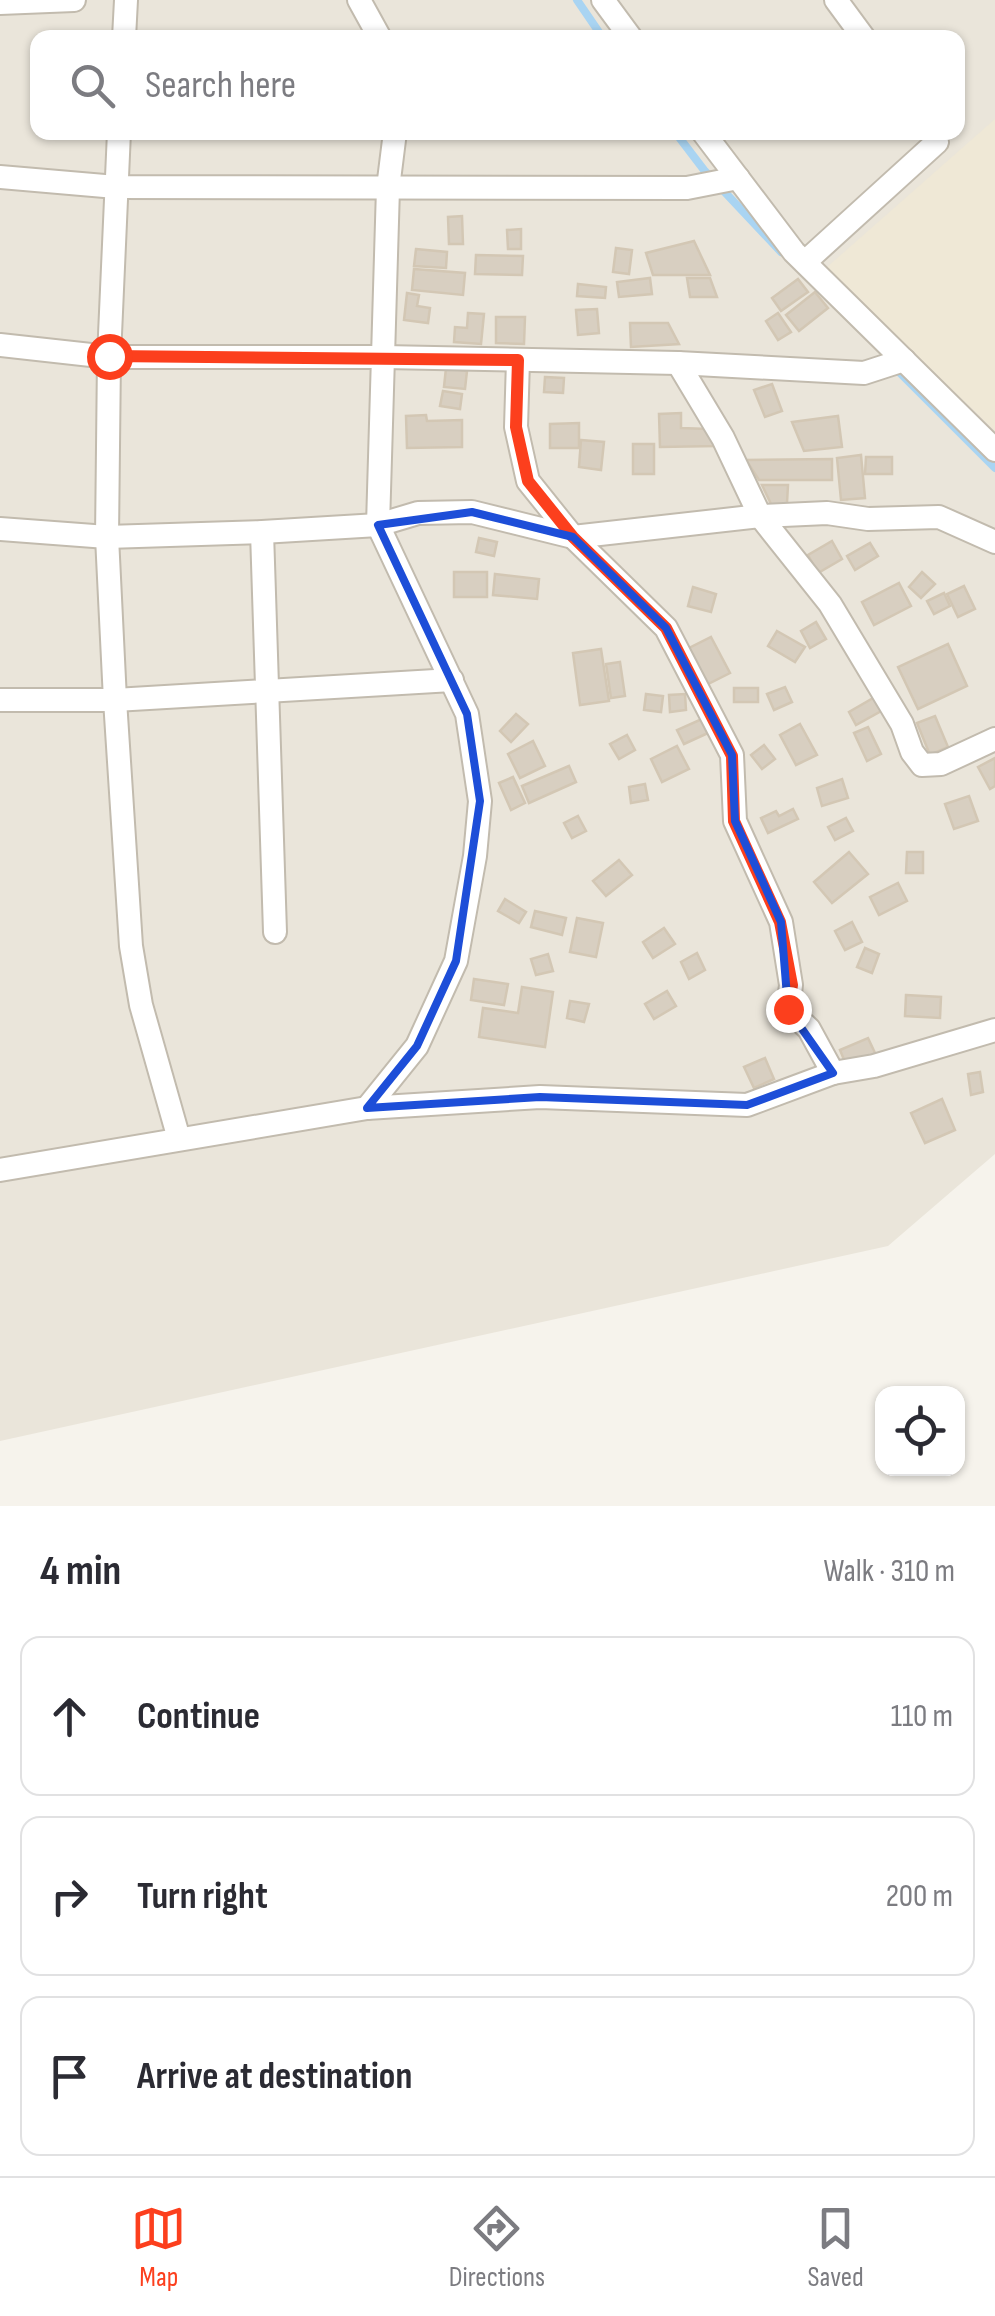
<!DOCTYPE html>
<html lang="en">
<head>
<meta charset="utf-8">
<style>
  :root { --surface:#fff; --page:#f2f2f3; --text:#2b2b33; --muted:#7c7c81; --line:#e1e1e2; --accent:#fc3f1d }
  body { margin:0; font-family:"Sofia Sans Condensed",sans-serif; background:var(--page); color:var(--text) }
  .controls { position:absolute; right:30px; bottom:30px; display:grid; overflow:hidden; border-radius:20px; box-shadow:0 2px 8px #0004 }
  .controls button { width:90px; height:90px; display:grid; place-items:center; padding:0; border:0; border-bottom:2px solid var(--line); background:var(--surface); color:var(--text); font:50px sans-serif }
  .stop { position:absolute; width:30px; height:30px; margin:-22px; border:8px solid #fc3f1d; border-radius:50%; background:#fff }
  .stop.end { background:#fc3f1d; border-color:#fff; box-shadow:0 2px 10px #0008 }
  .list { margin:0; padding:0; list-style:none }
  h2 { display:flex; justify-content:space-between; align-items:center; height:130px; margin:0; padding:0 40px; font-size:42px }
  h2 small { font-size:32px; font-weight:400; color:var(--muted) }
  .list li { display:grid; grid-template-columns:65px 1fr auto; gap:30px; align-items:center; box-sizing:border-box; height:160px; margin:0 20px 20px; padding:0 20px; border:2px solid var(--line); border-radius:20px }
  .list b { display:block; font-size:38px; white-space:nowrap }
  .list em { font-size:32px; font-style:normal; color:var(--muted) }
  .icon { flex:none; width:55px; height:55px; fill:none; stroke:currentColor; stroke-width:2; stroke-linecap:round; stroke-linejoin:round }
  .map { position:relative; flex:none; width:995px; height:1506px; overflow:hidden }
  .search { position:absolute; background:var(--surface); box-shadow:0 2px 8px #0004; left:30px; right:30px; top:30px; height:110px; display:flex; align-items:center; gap:25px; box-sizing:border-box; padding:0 35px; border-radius:20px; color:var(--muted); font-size:38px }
  .sheet { height:670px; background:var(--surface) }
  nav { display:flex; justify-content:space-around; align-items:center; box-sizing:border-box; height:140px; border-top:2px solid var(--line); background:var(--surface); font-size:28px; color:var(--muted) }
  nav a { display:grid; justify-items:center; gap:5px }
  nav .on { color:var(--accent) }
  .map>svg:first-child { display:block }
  .residential { fill:#eae5da; fill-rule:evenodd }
  .education { fill:#efe8d6 }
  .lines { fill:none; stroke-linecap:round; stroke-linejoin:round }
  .stream { stroke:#a9d4f2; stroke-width:8 }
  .building { fill:#d8cfc1; stroke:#d3c7b4; stroke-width:2.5 }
  .street-casing { stroke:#c2bbae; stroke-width:26 }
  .street { stroke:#fff; stroke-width:22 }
  .route { stroke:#fc3f1d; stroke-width:12 }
  .marked { fill:none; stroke:#1d4ed8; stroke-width:8; stroke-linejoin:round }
</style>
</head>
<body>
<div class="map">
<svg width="995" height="1506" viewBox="0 0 995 1506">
  <rect width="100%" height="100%" fill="#f6f3ec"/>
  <!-- residential -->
  <path class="residential" d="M0,0h995v1154l-107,92 -888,195zM38,38h920v94h-920z"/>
  <!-- education -->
  <polygon class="education" points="995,119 995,431 826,268"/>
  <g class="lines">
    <!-- stream -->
    <g class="stream">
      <polyline points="577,0 603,38"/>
      <polyline points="675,132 704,170 781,252"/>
      <polyline points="896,369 995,468"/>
    </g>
  </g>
  <!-- building -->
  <g class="building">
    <polygon points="462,216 463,244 449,244 448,217"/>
    <polygon points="521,229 521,249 508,249 507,230"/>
    <polygon points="694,241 710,275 653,275 646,253"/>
    <polygon points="616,248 632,250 629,274 613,272"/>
    <polygon points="416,249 447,252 446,268 414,266"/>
    <polygon points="476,255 523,256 522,275 475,274"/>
    <polygon points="414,269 465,273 463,295 412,290"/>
    <polygon points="650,278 652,294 619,297 617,282"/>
    <polygon points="687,278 710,278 717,297 690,297"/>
    <polygon points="798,279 808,292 781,311 772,298"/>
    <polygon points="578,284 606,287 605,298 577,296"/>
    <polygon points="815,292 828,308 799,331 786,315"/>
    <polygon points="407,293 419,295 417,306 430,308 428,323 404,320"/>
    <polygon points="597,309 599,333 578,335 576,310"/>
    <polygon points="468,313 484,314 481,344 454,342 455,327 467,328"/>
    <polygon points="778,313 791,332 778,340 766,321"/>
    <polygon points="496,317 525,317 524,344 496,343"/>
    <polygon points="630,323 668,323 679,344 631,347"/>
    <polygon points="446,368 467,371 465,389 444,387"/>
    <polygon points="545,377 564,378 563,393 544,392"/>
    <polygon points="772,384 782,411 765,417 754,390"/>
    <polygon points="443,391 462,394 460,409 440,406"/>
    <polygon points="681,413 681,428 708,429 716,446 660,447 659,414"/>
    <polygon points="426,415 427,421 462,420 462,447 407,448 406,416"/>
    <polygon points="838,416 842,447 804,451 792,422"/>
    <polygon points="579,423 579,448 550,448 550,424"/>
    <polygon points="581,440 604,442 601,470 579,467"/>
    <rect x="633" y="444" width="21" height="30"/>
    <polygon points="861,455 865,498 841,500 837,458"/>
    <polygon points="866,457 892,457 892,474 865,474"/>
    <polygon points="832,459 832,480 759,480 746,460"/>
    <polygon points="762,485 788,485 787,503 772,506"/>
    <polygon points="479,538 497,542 494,556 476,552"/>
    <polygon points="832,541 842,559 818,573 808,555"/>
    <polygon points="870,543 878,556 855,570 847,556"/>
    <rect x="454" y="572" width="33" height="25"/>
    <polygon points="922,572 935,584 921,598 909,587"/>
    <polygon points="495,574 539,579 537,599 493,595"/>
    <polygon points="899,583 911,606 874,625 862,602"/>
    <polygon points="964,586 975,609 958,617 947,594"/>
    <polygon points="693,587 716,594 711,612 688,606"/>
    <polygon points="944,593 950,606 934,614 927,601"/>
    <polygon points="816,622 826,639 810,648 801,631"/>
    <polygon points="777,631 805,647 795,662 768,646"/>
    <polygon points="711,637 730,673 704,686 685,650"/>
    <polygon points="948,644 967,686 918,709 898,667"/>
    <polygon points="601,649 609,701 580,705 573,653"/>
    <polygon points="620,662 625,696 611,698 606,664"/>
    <polygon points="785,687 792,702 774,710 767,694"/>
    <rect x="734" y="688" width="24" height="14"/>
    <polygon points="646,694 663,696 661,712 644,710"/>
    <polygon points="685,694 686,710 670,712 669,695"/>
    <polygon points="875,697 883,710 856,725 849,712"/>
    <polygon points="516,714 528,724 511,742 500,731"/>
    <polygon points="935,716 948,747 930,755 917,723"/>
    <polygon points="702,719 708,733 684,744 677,730"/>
    <polygon points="800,724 817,755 796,765 780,735"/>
    <polygon points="868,727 881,754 867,761 854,733"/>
    <polygon points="627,735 635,750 619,759 610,744"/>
    <polygon points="533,741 545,766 520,778 508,754"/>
    <polygon points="764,745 775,759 762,769 751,755"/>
    <polygon points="677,746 689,769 662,782 651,759"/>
    <polygon points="995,758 995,786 990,789 978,767"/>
    <polygon points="569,766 576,782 529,803 522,786"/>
    <polygon points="513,777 525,803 511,810 499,783"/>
    <polygon points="842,779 848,798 822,806 817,788"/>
    <polygon points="645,784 648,800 631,803 629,787"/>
    <polygon points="969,796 978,821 954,829 945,804"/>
    <polygon points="793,809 798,819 768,833 761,818 776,811 779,816"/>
    <polygon points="578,816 586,831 572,838 564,823"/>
    <polygon points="846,818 853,831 835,840 828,827"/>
    <polygon points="849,852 868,874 832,903 814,882"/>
    <polygon points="907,852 923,852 923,873 906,873"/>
    <polygon points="619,860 632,875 606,896 593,881"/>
    <polygon points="898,883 907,901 879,915 870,897"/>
    <polygon points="505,899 526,912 519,923 498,911"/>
    <polygon points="535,911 566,918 562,935 531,927"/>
    <polygon points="577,918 603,923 596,957 570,952"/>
    <polygon points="852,922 862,942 845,950 835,931"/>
    <polygon points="664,928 675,944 653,958 643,942"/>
    <polygon points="865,948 879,954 872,973 857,967"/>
    <polygon points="697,953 705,970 689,979 681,962"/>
    <polygon points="548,954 553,971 536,975 531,959"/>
    <polygon points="474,979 508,984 504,1005 471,1000"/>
    <polygon points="522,987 553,992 545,1047 479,1037 483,1008 518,1013"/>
    <polygon points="667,991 676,1006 654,1019 645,1004"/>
    <polygon points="906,995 941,997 940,1018 905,1016"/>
    <polygon points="570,1001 589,1004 584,1022 567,1018"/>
    <polygon points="868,1038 876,1055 847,1067 840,1050"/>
    <polygon points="765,1058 774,1079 754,1088 744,1067"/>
    <polygon points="980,1072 983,1092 971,1095 968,1074"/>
    <polygon points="942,1099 955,1130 925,1143 911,1113"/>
  </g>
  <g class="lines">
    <defs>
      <g id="street">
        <polyline points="359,0 380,38"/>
        <polyline points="603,0 631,38"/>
        <polyline points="836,0 864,38"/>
        <polyline points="0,3 74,0"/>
        <polyline points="124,38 126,0"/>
        <polyline points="119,132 109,357 107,537 115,700 131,946 141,1005 179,1139"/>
        <polyline points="703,132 794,252 995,450"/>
        <polyline points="0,177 116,187 687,188 738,178"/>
        <polyline points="805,262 937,142 931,132"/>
        <polyline points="0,345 109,357 384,357 678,363 864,373 904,360"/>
        <polyline points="518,360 516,427 528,481 573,537 666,628 732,755 735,821 781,922 791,985 788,1009 809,1029 833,1073"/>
        <polyline points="678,363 723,438 760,516 830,604 902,724 912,752 922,765 941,764 995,739"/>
        <polyline points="0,529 107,537 262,532 378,525 418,513 472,512 573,537 760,516 827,513 868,519 939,517 995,542"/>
        <polyline points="262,532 275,932"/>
        <polyline points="0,700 115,700 452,680"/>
        <polyline points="367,1108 417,1046 456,961 475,856 480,801 467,714 378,525 388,188 395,132"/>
        <polyline points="0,1170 367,1108 540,1097 747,1105 833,1073 874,1066 995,1030"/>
      </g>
    </defs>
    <!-- street casing -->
    <use href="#street" class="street-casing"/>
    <!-- street -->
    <use href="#street" class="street"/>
  </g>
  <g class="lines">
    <!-- route -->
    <polyline class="route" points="109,356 518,360 516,427 528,481 573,537 666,628 732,756 734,821 780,922 792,985 788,1009"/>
  </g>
  <!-- marked area -->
  <path class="marked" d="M472,512l101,25 93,91 66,127 3,66 46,101 7,87 45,64 -86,32 -207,-8 -173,11 50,-62 39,-85 24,-160 -13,-87 -89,-189z"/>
</svg>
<div class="controls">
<button><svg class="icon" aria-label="locate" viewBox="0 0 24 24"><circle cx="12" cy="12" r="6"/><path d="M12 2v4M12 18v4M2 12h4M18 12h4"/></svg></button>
</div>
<div class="stop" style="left:109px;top:356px"></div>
<div class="stop end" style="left:788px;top:1009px"></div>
<div class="search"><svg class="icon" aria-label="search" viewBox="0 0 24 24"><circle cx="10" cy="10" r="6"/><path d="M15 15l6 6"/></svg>Search here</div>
</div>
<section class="sheet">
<h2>4 min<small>Walk · 310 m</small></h2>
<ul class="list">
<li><svg class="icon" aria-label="ahead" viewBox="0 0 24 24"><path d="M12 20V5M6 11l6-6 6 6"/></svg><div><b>Continue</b></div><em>110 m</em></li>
<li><svg class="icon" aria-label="right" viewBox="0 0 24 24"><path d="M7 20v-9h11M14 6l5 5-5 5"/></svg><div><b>Turn right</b></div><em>200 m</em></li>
<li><svg class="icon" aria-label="arrive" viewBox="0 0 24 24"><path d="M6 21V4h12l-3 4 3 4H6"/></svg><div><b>Arrive at destination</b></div></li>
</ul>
</section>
<nav>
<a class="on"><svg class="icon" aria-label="map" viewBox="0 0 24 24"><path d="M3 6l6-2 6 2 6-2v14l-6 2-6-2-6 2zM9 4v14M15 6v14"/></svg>Map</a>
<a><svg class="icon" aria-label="directions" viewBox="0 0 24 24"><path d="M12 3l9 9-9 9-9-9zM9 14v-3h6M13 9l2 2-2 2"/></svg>Directions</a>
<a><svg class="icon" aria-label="saved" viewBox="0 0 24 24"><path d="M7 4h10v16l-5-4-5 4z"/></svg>Saved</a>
</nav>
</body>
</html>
